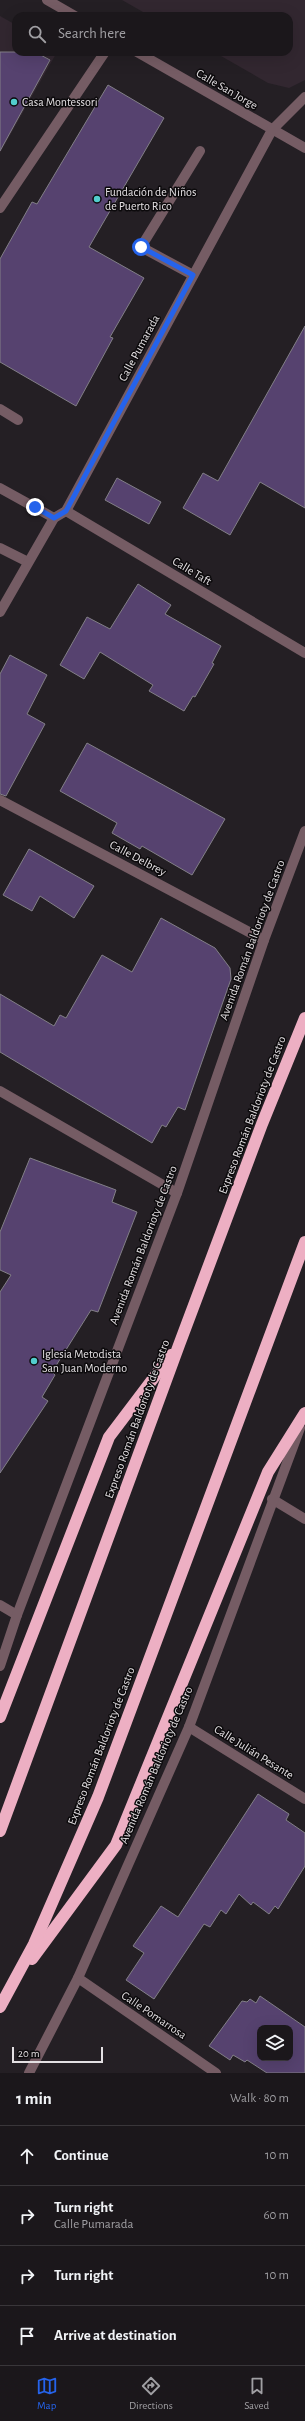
<!DOCTYPE html>
<html lang="en">
<head>
<meta charset="utf-8">
<style>
  :root { --surface:#1b171b; --page:#282428; --text:#f1f3f6; --muted:#a09fa3; --line:#39363a; --accent:#2563eb }
  body { margin:0; font-family:"Alegreya Sans",sans-serif; background:var(--page); color:var(--text) }
  .controls { position:absolute; right:12px; bottom:12px; display:grid; overflow:hidden; border-radius:8px; box-shadow:0 4px 16px #0002 }
  .controls button { width:36px; height:36px; display:grid; place-items:center; padding:0; border:0; border-bottom:1px solid var(--line); background:var(--surface); color:var(--text); font:20px sans-serif }
  .scale { position:absolute; left:12px; bottom:10px; width:91px; box-sizing:border-box; padding-left:4px; border:2px solid #e4e0e3; border-top:0; font-size:11px; line-height:14px; white-space:nowrap; color:#e4e0e3; -webkit-text-stroke:3px #0c0a0c; paint-order:stroke }
  .stop { position:absolute; width:12px; height:12px; margin:-9px; border:3px solid #2563eb; border-radius:50%; background:#fff }
  .stop.end { background:#2563eb; border-color:#fff; box-shadow:0 1px 4px #0008 }
  .list { margin:0; padding:0; list-style:none }
  h2 { display:flex; justify-content:space-between; align-items:center; height:52px; margin:0; padding:0 16px; font-size:17px }
  h2 small { font-size:13px; font-weight:400; color:var(--muted) }
  .list li { display:grid; grid-template-columns:26px 1fr auto; gap:12px; align-items:center; box-sizing:border-box; height:60px; padding:0 16px; border-top:1px solid var(--line) }
  .list b { display:block; font-size:15px; white-space:nowrap }
  .list p { margin:0; font-size:13px; white-space:nowrap; color:var(--muted) }
  .list em { font-size:13px; font-style:normal; color:var(--muted) }
  .icon { flex:none; width:22px; height:22px; fill:none; stroke:currentColor; stroke-width:2; stroke-linecap:round; stroke-linejoin:round }
  .map { position:relative; flex:none; width:305px; height:2073px; overflow:hidden }
  .search { position:absolute; background:var(--surface); box-shadow:0 4px 16px #0002; left:12px; right:12px; top:12px; height:44px; display:flex; align-items:center; gap:10px; box-sizing:border-box; padding:0 14px; border-radius:12px; color:var(--muted); font-size:15px }
  .sheet { height:292px; background:var(--surface) }
  nav { display:flex; justify-content:space-around; align-items:center; box-sizing:border-box; height:56px; border-top:1px solid var(--line); background:var(--surface); font-size:11px; color:var(--muted) }
  nav a { display:grid; justify-items:center; gap:2px }
  nav .on { color:var(--accent) }
  .map>svg:first-child { display:block }
  .built { fill:#322730 }
  .building { fill:#56426f; stroke:#827f87; fill-rule:evenodd }
  .lines { fill:none; stroke-linecap:round; stroke-linejoin:round }
  .minor { stroke:#755c64; stroke-width:10 }
  .highway { stroke:#edafc3; stroke-width:12 }
  .route { stroke:#2563eb; stroke-width:5 }
  .poi-dot { fill:#52cdcd; stroke:#0c0a0c; stroke-width:1.5 }
  .labels { text-anchor:middle; dominant-baseline:central; stroke-width:3; stroke-linejoin:round; paint-order:stroke }
  .street-label { font-size:12px; fill:#e4e0e3; stroke:#0c0a0c }
  .poi-label { font-size:12px; fill:#e4e0e3; stroke:#0c0a0c; text-anchor:start }
</style>
</head>
<body>
<div class="map">
<svg width="305" height="2073" viewBox="0 0 305 2073">
  <rect width="100%" height="100%" fill="#241f24"/>
  <!-- built -->
  <g class="built">
    <polygon points="122,0 305,0 305,80 289,88 268,83 214,52 289,52 289,16 150,16"/>
    <polygon points="0,16 16,25 16,52 57,52 0,153"/>
  </g>
  <!-- building -->
  <g class="building">
    <polygon points="0,52 35,52 50,60 0,151"/>
    <polygon points="108,85 164,118 89,247 144,278 110,337 113,338 76,406 0,362 0,259 32,202 37,204"/>
    <polygon points="305,326 305,508 260,482 230,535 183,508 203,473 218,481"/>
    <polygon points="117,478 161,502 149,524 105,500"/>
    <polygon points="138,584 171,605 165,614 221,646 212,663 214,664 195,697 193,696 184,711 149,691 153,685 100,652 84,679 60,665 87,617 110,629"/>
    <polygon points="10,655 47,675 27,714 45,724 6,796 0,794 0,674"/>
    <polygon points="87,743 225,819 192,875 142,846 140,849 112,833 117,823 60,791"/>
    <polygon points="29,849 94,886 74,918 40,896 32,911 3,895"/>
    <polygon points="161,918 215,948 230,968 231,979 185,1110 178,1107 166,1127 162,1125 152,1143 0,1052 0,994 54,1026 60,1015 66,1018 102,955 132,972"/>
    <polygon points="30,1158 116,1190 112,1202 137,1212 98,1312 91,1310 52,1372 55,1375 42,1397 48,1401 0,1473 0,1292 11,1275 0,1270 0,1232"/>
    <polygon points="258,1794 289,1814 286,1820 305,1833 305,1866 278,1909 275,1906 269,1914 253,1902 251,1905 239,1894 226,1914 221,1910 210,1927 204,1924 154,1999 126,1980 144,1953 133,1946 161,1906 178,1917"/>
    <path d="M260,1996l45,31v46h-38l-20,-13 -2,2 -12,-7 -3,5 -21,-14 33,-45 5,1 3,-3 6,4zM260,2028h30v30h-30z"/>
  </g>
  <g class="lines">
    <!-- minor -->
    <g class="minor">
      <polyline points="47,0 75,16"/>
      <polyline points="137,52 305,148"/>
      <polyline points="0,208 105,52"/>
      <polyline points="193,275 141,247 200,151"/>
      <polyline points="0,409 18,420"/>
      <polyline points="0,488 54,518"/>
      <polyline points="66,511 305,653"/>
      <polyline points="0,548 28,562"/>
      <polyline points="0,612 54,518 66,511 272,130 305,97"/>
      <polyline points="0,800 264,940"/>
      <polyline points="0,1091 177,1193"/>
      <polyline points="272,1499 305,1519"/>
      <polyline points="0,1605 17,1615"/>
      <polyline points="0,1666 17,1615 177,1193 264,940 305,831"/>
      <polyline points="189,1727 305,1799"/>
      <polyline points="78,1978 216,2073"/>
      <polyline points="29,2073 78,1978 189,1727 300,1428"/>
    </g>
    <!-- highway -->
    <g class="highway">
      <polyline points="0,1717 109,1437 171,1355"/>
      <polyline points="0,1831 179,1345 262,1124 305,1018"/>
      <polyline points="32,1959 116,1845 268,1472 305,1413"/>
      <polyline points="0,2007 34,1944 98,1797 305,1242"/>
    </g>
  </g>
  <g class="lines">
    <!-- route -->
    <polyline class="route" points="35,507 54,518 66,511 193,275 141,247"/>
  </g>
  <!-- markers -->
  <g class="poi-dot">
    <circle cx="14" cy="102" r="4"/>
    <circle cx="97" cy="199" r="4"/>
    <circle cx="34" cy="1361" r="4"/>
  </g>
  <g class="labels">
    <!-- street labels -->
    <g class="street-label">
      <text transform="translate(227 89) rotate(30)">Calle San Jorge</text>
      <text transform="translate(139 348) rotate(-62)">Calle Pumarada</text>
      <text transform="translate(192 571) rotate(31)">Calle Taft</text>
      <text transform="translate(138 858) rotate(28)">Calle Delbrey</text>
      <text transform="translate(252 940) rotate(-70)">Avenida Román Baldorioty de Castro</text>
      <text transform="translate(252 1115) rotate(-69)">Expreso Román Baldorioty de Castro</text>
      <text transform="translate(143 1245) rotate(-69)">Avenida Román Baldorioty de Castro</text>
      <text transform="translate(137 1419) rotate(-70)">Expreso Román Baldorioty de Castro</text>
      <text transform="translate(101 1746) rotate(-69)">Expreso Román Baldorioty de Castro</text>
      <text transform="translate(254 1752) rotate(32)">Calle Julián Pesante</text>
      <text transform="translate(156 1765) rotate(-67)">Avenida Román Baldorioty de Castro</text>
      <text transform="translate(154 2015) rotate(34)">Calle Pomarrosa</text>
    </g>
    <!-- poi labels -->
    <g class="poi-label">
      <text x="22" y="102">Casa Montessori</text>
      <text x="105" y="192">Fundación de Niños<tspan x="105" dy="14">de Puerto Rico</tspan></text>
      <text x="42" y="1354">Iglesia Metodista<tspan x="42" dy="14">San Juan Moderno</tspan></text>
    </g>
  </g>
</svg>
<div class="controls">
<button><svg class="icon" aria-label="layers" viewBox="0 0 24 24"><path d="M12 4l9 5-9 5-9-5zM3 14l9 5 9-5"/></svg></button>
</div>
<div class="scale">20 m</div>
<div class="stop" style="left:141px;top:247px"></div>
<div class="stop end" style="left:35px;top:507px"></div>
<div class="search"><svg class="icon" aria-label="search" viewBox="0 0 24 24"><circle cx="10" cy="10" r="6"/><path d="M15 15l6 6"/></svg>Search here</div>
</div>
<section class="sheet">
<h2>1 min<small>Walk · 80 m</small></h2>
<ul class="list">
<li><svg class="icon" aria-label="ahead" viewBox="0 0 24 24"><path d="M12 20V5M6 11l6-6 6 6"/></svg><div><b>Continue</b></div><em>10 m</em></li>
<li><svg class="icon" aria-label="right" viewBox="0 0 24 24"><path d="M7 20v-9h11M14 6l5 5-5 5"/></svg><div><b>Turn right</b><p>Calle Pumarada</p></div><em>60 m</em></li>
<li><svg class="icon" aria-label="right" viewBox="0 0 24 24"><path d="M7 20v-9h11M14 6l5 5-5 5"/></svg><div><b>Turn right</b></div><em>10 m</em></li>
<li><svg class="icon" aria-label="arrive" viewBox="0 0 24 24"><path d="M6 21V4h12l-3 4 3 4H6"/></svg><div><b>Arrive at destination</b></div></li>
</ul>
</section>
<nav>
<a class="on"><svg class="icon" aria-label="map" viewBox="0 0 24 24"><path d="M3 6l6-2 6 2 6-2v14l-6 2-6-2-6 2zM9 4v14M15 6v14"/></svg>Map</a>
<a><svg class="icon" aria-label="directions" viewBox="0 0 24 24"><path d="M12 3l9 9-9 9-9-9zM9 14v-3h6M13 9l2 2-2 2"/></svg>Directions</a>
<a><svg class="icon" aria-label="saved" viewBox="0 0 24 24"><path d="M7 4h10v16l-5-4-5 4z"/></svg>Saved</a>
</nav>
</body>
</html>
